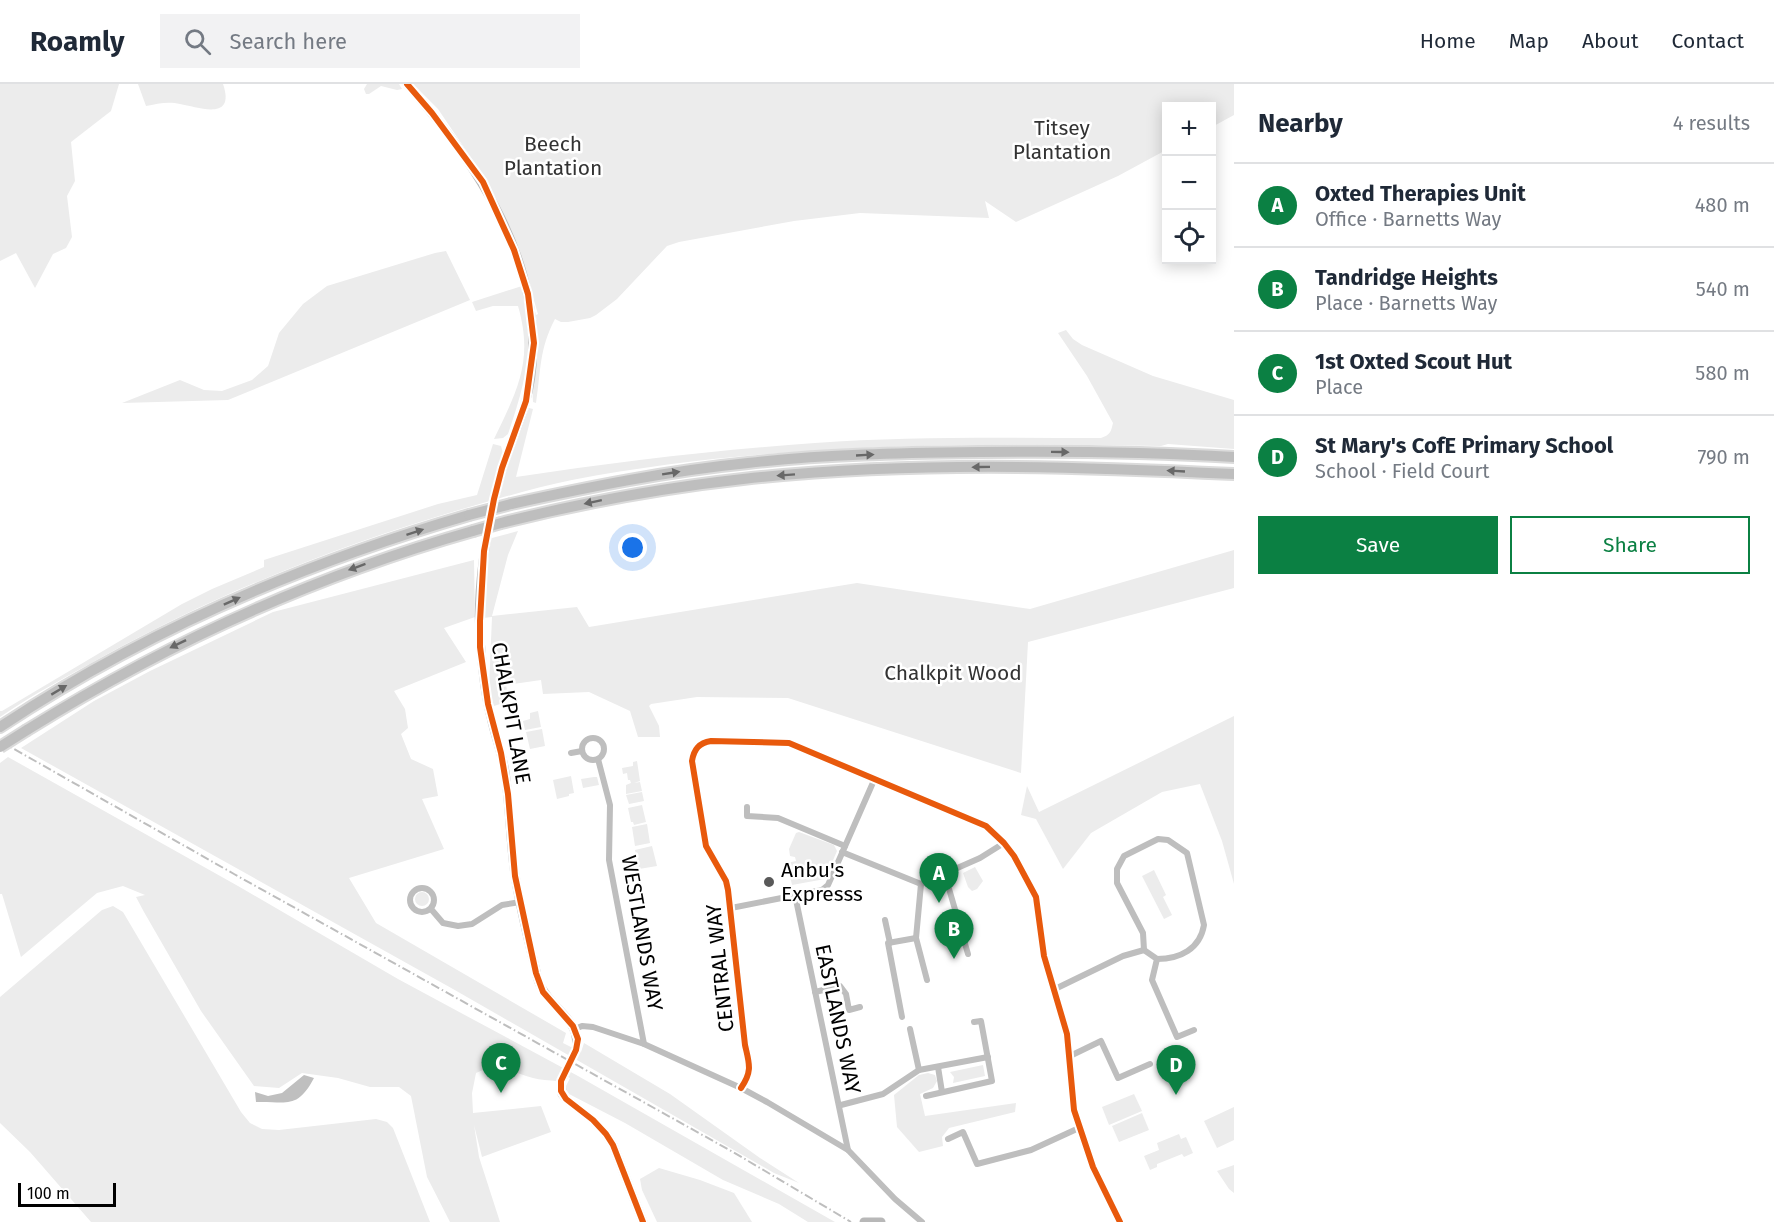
<!DOCTYPE html>
<html lang="en">
<head>
<meta charset="utf-8">
<style>
  :root { --surface:#fff; --page:#f2f2f3; --text:#1f2937; --muted:#747a83; --line:#e0e1e3; --accent:#0b8043 }
  body { margin:0; font-family:"Fira Sans",sans-serif; background:var(--page); color:var(--text) }
  .controls { position:absolute; right:18px; top:18px; display:grid; overflow:hidden; border-radius:0px; box-shadow:0 3px 15px #0003 }
  .controls button { width:54px; height:54px; display:grid; place-items:center; padding:0; border:0; border-bottom:2px solid var(--line); background:var(--surface); color:var(--text); font:30px sans-serif }
  .scale { position:absolute; left:18px; bottom:15px; width:98px; box-sizing:border-box; padding-left:6px; border:3px solid #000; border-top:0; font-size:16px; line-height:21px; white-space:nowrap; color:#000; -webkit-text-stroke:4px #fff; paint-order:stroke }
  .you { position:absolute; left:633px; top:464px; width:21px; height:21px; margin:-15px; border:4px solid #fff; border-radius:50%; background:#1a73e8; box-shadow:0 0 0 9px #1a73e833 }
  .badge { display:grid; place-items:center; width:39px; height:39px; border-radius:50%; background:var(--accent); color:#fff; font-size:20px; font-weight:700 }
  .pin { position:absolute; translate:-50% -50px; filter:drop-shadow(0 2px 3px #0008) }
  .pin::after { content:''; position:absolute; top:32px; width:21px; height:18px; background:inherit; clip-path:polygon(0 0,100% 0,50% 100%) }
  .list { margin:0; padding:0; list-style:none }
  h2 { display:flex; justify-content:space-between; align-items:center; height:78px; margin:0; padding:0 24px; font-size:26px }
  h2 small { font-size:20px; font-weight:400; color:var(--muted) }
  .list li { display:grid; grid-template-columns:39px 1fr auto; gap:18px; align-items:center; box-sizing:border-box; height:84px; padding:0 24px; border-top:2px solid var(--line) }
  .list b { display:block; font-size:22px; white-space:nowrap }
  .list p { margin:0; font-size:20px; white-space:nowrap; color:var(--muted) }
  .list em { font-size:20px; font-style:normal; color:var(--muted) }
  .actions { display:flex; gap:12px; padding:18px 24px }
  .actions a { flex:1; padding:14px 0; border:2px solid var(--accent); border-radius:0px; text-align:center; font-size:21px; color:var(--accent) }
  .actions .main { background:var(--accent); color:#fff }
  .icon { flex:none; width:33px; height:33px; fill:none; stroke:currentColor; stroke-width:2; stroke-linecap:round; stroke-linejoin:round }
  .map { position:relative; flex:none; width:1234px; height:1138px; overflow:hidden }
  header { display:flex; align-items:center; gap:36px; box-sizing:border-box; height:84px; padding:0 30px; background:var(--surface); border-bottom:2px solid var(--line) }
  header strong { font-size:28px }
  nav { display:flex; gap:33px; margin-inline-start:auto; font-size:21px }
  .search { width:420px; height:54px; background:var(--page); display:flex; align-items:center; gap:15px; box-sizing:border-box; padding:0 21px; border-radius:0px; color:var(--muted); font-size:22px }
  main { display:flex }
  aside { flex:1; background:var(--surface) }
  .map>svg:first-child { display:block }
  .green { fill:#ececec }
  .water { fill:#bfbfbf }
  .lines { fill:none; stroke-linecap:round; stroke-linejoin:round }
  .secondary-tunnel { stroke:#d9d9d9; stroke-width:9; stroke-dasharray:9 4.5; stroke-linecap:butt }
  .highway-casing { stroke:#dbdbdb; stroke-width:14 }
  .street { stroke:#bebebe; stroke-width:6 }
  .secondary { stroke:#b8b8b8; stroke-width:9 }
  .highway { stroke:#bebebe; stroke-width:10 }
  .rail { stroke:#bebebe; stroke-width:2; stroke-dasharray:9 3 1.5 3; stroke-linecap:butt }
  .highway-bridge-casing { stroke:#dbdbdb; stroke-width:14; stroke-linecap:butt }
  .highway-bridge { stroke:#bebebe; stroke-width:10 }
  .cycleway-casing { stroke:#fff; stroke-width:10 }
  .cycleway { stroke:#e8590c; stroke-width:6 }
  .oneway { fill:#686868 }
  .poi-dot { fill:#595959; stroke:#fff; stroke-width:2 }
  .labels { text-anchor:middle; dominant-baseline:central; stroke-width:5; stroke-linejoin:round; paint-order:stroke }
  .park-label { font-size:21px; fill:#333; stroke:#fff }
  .street-label { font-size:21px; fill:#000; stroke:#fff }
  .poi-label { font-size:21px; fill:#000; stroke:#fff; text-anchor:start }
</style>
</head>
<body>
<header>
<strong>Roamly</strong>
<div class="search"><svg class="icon" aria-label="search" viewBox="0 0 24 24"><circle cx="10" cy="10" r="6"/><path d="M15 15l6 6"/></svg>Search here</div>
<nav><a>Home</a><a>Map</a><a>About</a><a>Contact</a></nav>
</header>
<main>
<div class="map">
<svg width="1234" height="1138" viewBox="0 0 1234 1138">
  <rect width="100%" height="100%" fill="#fff"/>
  <!-- green -->
  <g class="green">
    <polygon points="0,0 119,0 111,27 71,58 75,97 67,112 72,153 66,164 53,170 35,204 16,169 0,177"/>
    <path d="M138,0h85c13,38 -25,23 -43,20 -12,-3 -23,0 -34,2z"/>
    <polygon points="367,0 399,0 402,5 397,6 381,2 369,10 366,10 364,5"/>
    <path d="M413,0h821v31l-22,12v-21h-46v44l-48,26 -102,46 -31,-21 4,17 -129,-5 -66,8 -115,21 -12,4 -50,53 -21,16 -6,3 -22,4h-7l-6,-3c-16,30 -14,52 -19,84l-3,-1c-2,-29 6,-57 3,-87l2,-1 -20,-67 -32,-67 -48,-71z"/>
    <polygon points="446,167 470,216 228,316 122,319 180,296 204,306 222,307 252,296 268,282 279,249 303,220 327,202 435,169"/>
    <path d="M522,202c2,10 6,22 7,32 3,41 -8,78 -21,116l-5,4 -9,1c23,-48 40,-78 24,-133h-25l-17,5 -4,-9z"/>
    <path d="M1066,246l7,9 9,6 71,31 81,24v49l-66,-5 -7,2c-197,-3 -395,-3 -589,34 -25,5 -50,12 -75,19l22,-68 10,-23 4,1 -17,68c99,-15 199,-27 299,-34 95,-7 191,-5 286,-5 9,-3 10,-6 12,-15l-26,-47 -29,-43z"/>
    <path d="M493,360l8,2 2,7 -13,48c-138,39 -262,87 -388,156 -34,19 -70,38 -102,60v-6h2l180,-107 30,-15 52,-22v-7l174,-56 39,-9z"/>
    <polygon points="518,447 508,471 492,532 577,523 589,543 857,499 1030,525 1234,466 1234,504 1028,558 1021,689 788,614 697,613 651,620 649,622 659,642 660,653 638,653 630,627 589,608 543,610 541,596 506,601 508,611 503,619 494,622 489,604 492,533 483,534 488,455"/>
    <polygon points="474,476 475,533 444,544 466,578 394,607 405,625 408,644 401,650 411,675 433,685 438,712 422,715 444,765 349,794 376,839 566,949 563,959 581,968 584,959 670,1010 760,1074 799,1099 774,1089 453,905 21,664 94,617 150,587 273,528"/>
    <polygon points="538,627 541,643 525,646 523,637 530,635 530,629"/>
    <polygon points="1234,632 1234,800 1222,757 1200,700 1162,708 1091,749 1063,785 1036,735 1021,731 1027,702 1039,728"/>
    <polygon points="542,645 545,662 530,665 526,648"/>
    <path d="M8,673l230,129 160,93 180,97 257,146h-27l-29,-18 -56,-24 -98,-57 -56,-29 -4,-6 5,-10 -10,-5 -3,8c-8,-1 -17,-1 -24,-3 -22,-6 -35,-17 -57,-5l-4,20 1,20 68,-7 10,26 -69,25 -8,-32 5,32 21,65h-50l-23,-45 -16,-81 -12,-9h-29l-32,-9 -36,-5 -23,15 -25,-2 -53,-75 -57,-99 -8,-15 9,-2 -22,-9 -26,7 -76,64 -19,-63h-2v-131z"/>
    <polygon points="637,677 640,697 634,699 640,698 642,707 626,710 626,701 631,699 630,696 628,696 627,689 623,690 622,684 633,682 633,678"/>
    <polygon points="571,692 574,709 569,710 569,712 557,715 553,696"/>
    <polygon points="594,693 597,693 599,701 583,704 581,695"/>
    <polygon points="642,708 644,717 629,720 626,711"/>
    <polygon points="642,721 646,738 634,741 633,738 631,738 628,724"/>
    <polygon points="647,740 650,759 635,762 632,743"/>
    <polygon points="799,748 834,761 837,767 825,795 792,801 787,779 796,777 795,773 790,772 789,765 796,749"/>
    <polygon points="652,762 657,782 639,785 635,766"/>
    <polygon points="975,783 983,797 977,805 972,807 968,803 963,789"/>
    <polygon points="1154,786 1166,811 1163,813 1172,831 1164,835 1142,792"/>
    <circle cx="422" cy="815" r="7"/>
    <polygon points="113,822 123,828 241,1028 250,1039 262,1045 279,1046 376,1035 387,1038 393,1044 430,1138 91,1138 30,1068 0,1039 0,913 102,826"/>
    <polygon points="983,981 985,992 953,999 954,993 950,988"/>
    <polygon points="928,989 935,991 937,997 933,1004 920,1010 925,1032 1016,1019 1015,1028 949,1044 942,1053 943,1062 919,1068 897,1043 894,1011 919,991"/>
    <polygon points="1134,1010 1142,1027 1109,1041 1102,1023"/>
    <polygon points="1234,1023 1234,1056 1217,1064 1204,1037"/>
    <polygon points="1142,1029 1149,1046 1119,1058 1112,1042"/>
    <polygon points="1179,1050 1181,1055 1186,1053 1193,1069 1184,1073 1182,1070 1157,1080 1157,1083 1150,1086 1144,1072 1159,1066 1157,1059"/>
    <polygon points="1234,1081 1234,1109 1229,1105 1217,1087"/>
    <polygon points="659,1084 700,1096 734,1109 752,1138 657,1138 642,1106 640,1095"/>
  </g>
  <!-- water -->
  <path class="water" d="M304,991l10,3c-17,32 -27,23 -58,24l-1,-10 13,4 14,-3z"/>
  <g class="lines">
    <!-- secondary-tunnel -->
    <polyline class="secondary-tunnel" points="564,991 576,966"/>
    <defs>
      <g id="highway">
        <path d="M511,420c78,-17 157,-33 237,-41 77,-9 154,-10 232,-11 84,-1 169,0 254,5"/>
        <path d="M501,439c80,-20 160,-35 242,-44 163,-18 328,-13 491,-5"/>
        <path d="M0,643c143,-95 304,-164 469,-212"/>
        <path d="M27,646c140,-87 287,-154 446,-199"/>
      </g>
    </defs>
    <!-- highway casing -->
    <use href="#highway" class="highway-casing"/>
    <!-- street -->
    <g class="street">
      <circle cx="593" cy="665" r="11"/>
      <polyline points="571,669 582,667"/>
      <polyline points="598,675 610,721 609,776 644,960"/>
      <polyline points="747,723 747,732 778,734 845,762"/>
      <polyline points="842,768 921,800 980,774 1004,759"/>
      <polyline points="945,791 968,870"/>
      <polyline points="921,800 916,854 927,896"/>
      <circle cx="422" cy="816" r="12"/>
      <polyline points="795,811 848,1066"/>
      <polyline points="731,824 822,806 828,801 875,694"/>
      <polyline points="431,825 443,839 458,842 472,840 502,821 520,818"/>
      <polyline points="885,836 890,859"/>
      <path d="M1144,866l-1,-17 -26,-50v-14l7,-13 34,-17 10,1 19,13 17,72c-4,24 -24,34 -47,34"/>
      <polyline points="1144,866 1157,875 1152,896 1177,953 1194,946"/>
      <polyline points="1055,905 1123,872 1144,866"/>
      <polyline points="815,908 840,902 846,910 849,926 860,923"/>
      <polyline points="902,933 888,859 916,854"/>
      <polyline points="575,945 582,942 593,943 644,960 741,1004 767,1018 848,1066 895,1115 922,1138"/>
      <polyline points="910,945 919,986"/>
      <polyline points="1070,972 1101,957 1118,994 1150,980"/>
      <polyline points="938,983 942,1008"/>
      <path d="M741,1004c12,-17 8,-25 4,-43l-17,-155 -2,-9 -20,-35 -14,-85c2,-12 7,-18 19,-20l78,2 197,83 18,17 10,13 22,41 8,59 23,78 7,76 19,57 27,55"/>
      <polyline points="926,1012 992,997 981,937 974,938"/>
      <polyline points="841,1021 883,1010 919,986 988,973"/>
      <polyline points="948,1055 963,1048 977,1080 1031,1066 1079,1044"/>
    </g>
    <!-- secondary -->
    <g class="secondary">
      <path d="M407,0c52,59 106,133 121,213 7,34 7,73 -3,107 -7,23 -17,45 -24,68 -15,55 -26,122 -20,179 2,22 4,45 10,66 4,19 11,36 14,55 5,34 5,69 10,103 5,32 13,64 21,96 1,7 3,13 7,19 13,22 38,31 33,60"/>
      <polyline points="564,991 561,997 562,1010 566,1015 593,1036 606,1050 613,1061 643,1138"/>
      <polyline points="864,1138 881,1138"/>
    </g>
    <!-- highway -->
    <use href="#highway" class="highway"/>
    <!-- rail -->
    <polyline class="rail" points="0,657 234,790 733,1068 851,1138"/>
    <defs>
      <g id="highway-bridge">
        <polyline points="469,431 511,420"/>
        <polyline points="473,447 501,439"/>
        <polyline points="0,663 27,646"/>
      </g>
    </defs>
    <!-- highway-bridge casing -->
    <use href="#highway-bridge" class="highway-bridge-casing"/>
    <!-- highway-bridge -->
    <use href="#highway-bridge" class="highway-bridge"/>
    <defs>
      <g id="cycleway">
        <polyline points="407,0 432,29 483,98 514,166 528,210 534,259 526,317 502,384 494,415 484,467 480,537 480,563 488,620 501,669 508,710 515,792 536,889 543,908 573,942 578,955 576,966 561,997 561,1007 566,1015 593,1036 606,1050 613,1061 643,1138"/>
        <path d="M741,1004c12,-17 8,-25 4,-43l-17,-155 -2,-9 -20,-35 -14,-85c2,-12 7,-18 19,-20l78,2 197,83 18,17 10,13 22,41 8,59 23,78 7,76 19,57 27,55"/>
      </g>
    </defs>
    <!-- cycleway casing -->
    <use href="#cycleway" class="cycleway-casing"/>
    <!-- cycleway -->
    <use href="#cycleway" class="cycleway"/>
  </g>
  <!-- one-way arrows -->
  <defs><path id="oneway-solid" d="M-6-.8H1V-3.2L6.5 0L1 3.2V.8H-6Z" transform="scale(1.5)"/></defs>
  <g class="oneway">
    <use href="#oneway-solid" transform="translate(1060 368) rotate(1)"/>
    <use href="#oneway-solid" transform="translate(865 371) rotate(-3)"/>
    <use href="#oneway-solid" transform="translate(981 383) rotate(179)"/>
    <use href="#oneway-solid" transform="translate(1176 387) rotate(-177)"/>
    <use href="#oneway-solid" transform="translate(671 389) rotate(-9)"/>
    <use href="#oneway-solid" transform="translate(786 391) rotate(176)"/>
    <use href="#oneway-solid" transform="translate(593 418) rotate(168)"/>
    <use href="#oneway-solid" transform="translate(415 448) rotate(-18)"/>
    <use href="#oneway-solid" transform="translate(357 483) rotate(160)"/>
    <use href="#oneway-solid" transform="translate(232 517) rotate(-24)"/>
    <use href="#oneway-solid" transform="translate(178 560) rotate(154)"/>
    <use href="#oneway-solid" transform="translate(59 606) rotate(-31)"/>
  </g>
  <!-- markers -->
  <circle class="poi-dot" cx="769" cy="798" r="6"/>
  <g class="labels">
    <!-- park labels -->
    <g class="park-label">
      <text x="1062" y="44">Titsey<tspan x="1062" dy="24">Plantation</tspan></text>
      <text x="553" y="60">Beech<tspan x="553" dy="24">Plantation</tspan></text>
      <text x="953" y="589">Chalkpit Wood</text>
    </g>
    <!-- street labels -->
    <g class="street-label">
      <text transform="translate(511 629) rotate(80)">CHALKPIT LANE</text>
      <text transform="translate(642 849) rotate(80)">WESTLANDS WAY</text>
      <text transform="translate(720 884) rotate(-96)">CENTRAL WAY</text>
      <text transform="translate(838 935) rotate(78)">EASTLANDS WAY</text>
    </g>
    <!-- poi labels -->
    <g class="poi-label">
      <text x="781" y="786">Anbu's<tspan x="781" dy="24">Expresss</tspan></text>
    </g>
  </g>
</svg>
<div class="controls">
<button>+</button>
<button>−</button>
<button><svg class="icon" aria-label="locate" viewBox="0 0 24 24"><circle cx="12" cy="12" r="6"/><path d="M12 2v4M12 18v4M2 12h4M18 12h4"/></svg></button>
</div>
<div class="scale">100 m</div>
<div class="you"></div>
<div class="pin badge" style="left:939px;top:819px">A</div>
<div class="pin badge" style="left:954px;top:875px">B</div>
<div class="pin badge" style="left:501px;top:1009px">C</div>
<div class="pin badge" style="left:1176px;top:1011px">D</div>
</div>
<aside>
<h2>Nearby<small>4 results</small></h2>
<ul class="list">
<li><span class="badge">A</span><div><b>Oxted Therapies Unit</b><p>Office · Barnetts Way</p></div><em>480 m</em></li>
<li><span class="badge">B</span><div><b>Tandridge Heights</b><p>Place · Barnetts Way</p></div><em>540 m</em></li>
<li><span class="badge">C</span><div><b>1st Oxted Scout Hut</b><p>Place</p></div><em>580 m</em></li>
<li><span class="badge">D</span><div><b>St Mary's CofE Primary School</b><p>School · Field Court</p></div><em>790 m</em></li>
</ul>
<div class="actions"><a class="main">Save</a><a>Share</a></div>
</aside>
</main>
</body>
</html>
